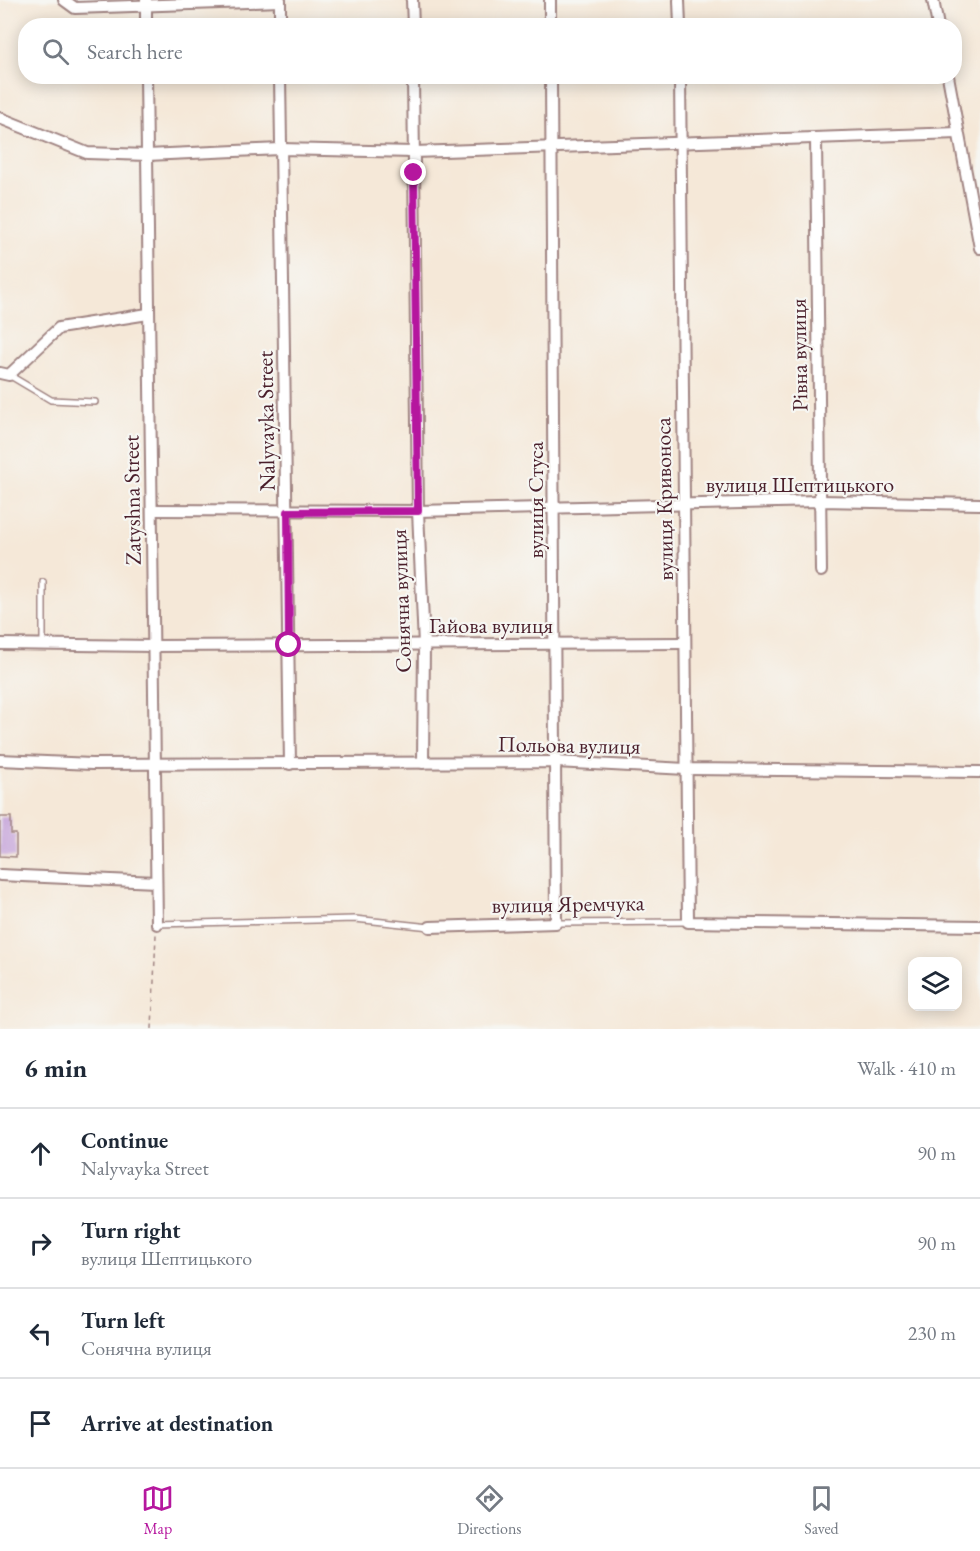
<!DOCTYPE html>
<html lang="en">
<head>
<meta charset="utf-8">
<style>
  :root { --surface:#fff; --page:#f2f2f3; --text:#1f2937; --muted:#747a83; --line:#e0e1e3; --accent:#b5179e }
  body { margin:0; font-family:"EB Garamond",serif; background:var(--page); color:var(--text) }
  .controls { position:absolute; right:18px; bottom:18px; display:grid; overflow:hidden; border-radius:12px; box-shadow:0 3px 15px #0003 }
  .controls button { width:54px; height:54px; display:grid; place-items:center; padding:0; border:0; border-bottom:2px solid var(--line); background:var(--surface); color:var(--text); font:30px sans-serif }
  .stop { position:absolute; width:18px; height:18px; margin:-14px; border:4px solid #b5179e; border-radius:50%; background:#fff }
  .stop.end { background:#b5179e; border-color:#fff; box-shadow:0 2px 6px #0008 }
  .list { margin:0; padding:0; list-style:none }
  h2 { display:flex; justify-content:space-between; align-items:center; height:78px; margin:0; padding:0 24px; font-size:26px }
  h2 small { font-size:20px; font-weight:400; color:var(--muted) }
  .list li { display:grid; grid-template-columns:39px 1fr auto; gap:18px; align-items:center; box-sizing:border-box; height:90px; padding:0 24px; border-top:2px solid var(--line) }
  .list b { display:block; font-size:22px; white-space:nowrap }
  .list p { margin:0; font-size:20px; white-space:nowrap; color:var(--muted) }
  .list em { font-size:20px; font-style:normal; color:var(--muted) }
  .icon { flex:none; width:33px; height:33px; fill:none; stroke:currentColor; stroke-width:2; stroke-linecap:round; stroke-linejoin:round }
  .map { position:relative; flex:none; width:980px; height:1029px; overflow:hidden }
  .search { position:absolute; background:var(--surface); box-shadow:0 3px 15px #0003; left:18px; right:18px; top:18px; height:66px; display:flex; align-items:center; gap:15px; box-sizing:border-box; padding:0 21px; border-radius:24px; color:var(--muted); font-size:22px }
  .sheet { height:438px; background:var(--surface) }
  nav { display:flex; justify-content:space-around; align-items:center; box-sizing:border-box; height:84px; border-top:2px solid var(--line); background:var(--surface); font-size:16px; color:var(--muted) }
  nav a { display:grid; justify-items:center; gap:3px }
  nav .on { color:var(--accent) }
  .map>svg:first-child { display:block }
  .building { fill:#ccafdd }
  .lines { fill:none; stroke-linecap:round; stroke-linejoin:round }
  .service-casing { stroke:#a08482; stroke-width:8 }
  .minor-casing { stroke:#a08482; stroke-width:14 }
  .path { stroke:#a08482; stroke-width:1.5; stroke-dasharray:4.5 4.5; stroke-linecap:butt }
  .service { stroke:#fff; stroke-width:5 }
  .minor { stroke:#fff; stroke-width:10 }
  .route { stroke:#b5179e; stroke-width:8 }
  .labels { text-anchor:middle; dominant-baseline:central; stroke-width:4.5; stroke-linejoin:round; paint-order:stroke }
  .street-label { font-size:22px; fill:#4a1f2b; stroke:#f6f6f2 }
</style>
</head>
<body>
<div class="map">
<svg width="980" height="1029" viewBox="0 0 980 1029">
  <rect width="100%" height="100%" fill="#f6f6f2"/>
  <filter id="ink" filterUnits="userSpaceOnUse"><feTurbulence type="fractalNoise" baseFrequency=".0167" numOctaves="2"/><feDisplacementMap in="SourceGraphic" scale="12" xChannelSelector="R" yChannelSelector="G"/><feConvolveMatrix kernelMatrix="1 2 1 2 8 2 1 2 1" color-interpolation-filters="sRGB"/></filter>
  <filter id="wash" filterUnits="userSpaceOnUse"><feTurbulence type="fractalNoise" baseFrequency=".008" numOctaves="4" result="noise"/><feDisplacementMap in="SourceGraphic" scale="24" xChannelSelector="R" yChannelSelector="G"/><feGaussianBlur stdDeviation="1.35" result="paint"/><feColorMatrix in="noise" values="0 0 0 0 0 0 0 0 0 0 0 0 0 0 0 0 0 1.4 0 .05"/><feComposite in="paint" operator="in"/></filter>
  <g filter="url(#wash)">
    <rect width="100%" height="100%" fill="#f5e8d8"/>
    <g id="blocks">
      <!-- building -->
      <polygon class="building" points="0,817 11,817 11,834 16,834 16,857 0,856"/>
    </g>
  </g>
  <g filter="url(#ink)">
    <use href="#blocks" fill-opacity="0" stroke="#a08482" stroke-width="1.5"/>
    <g class="lines">
      <defs>
        <g id="service">
          <polyline points="9,375 51,400 95,402"/>
          <polyline points="43,582 43,645"/>
          <polyline points="556,923 688,922"/>
          <polyline points="157,924 355,919 430,927"/>
        </g>
        <g id="minor">
          <polyline points="64,0 75,8 280,1"/>
          <polyline points="146,0 146,26"/>
          <polyline points="280,0 280,26"/>
          <polyline points="412,0 413,26"/>
          <polyline points="550,0 550,26"/>
          <polyline points="679,0 680,26"/>
          <polyline points="933,0 938,26"/>
          <polyline points="146,76 157,924"/>
          <polyline points="280,76 290,764"/>
          <polyline points="413,76 418,511 424,645 423,763"/>
          <polyline points="680,76 688,922 980,926"/>
          <polyline points="948,76 980,248"/>
          <polyline points="0,118 87,153 147,155 280,149 414,152 958,133"/>
          <polyline points="816,139 821,571"/>
          <polyline points="0,373 9,375 59,328 148,314"/>
          <polyline points="152,510 418,511 820,501 980,504"/>
          <polyline points="0,644 153,646 685,643"/>
          <polyline points="0,760 92,764 556,762 686,769 980,772"/>
          <polyline points="0,875 156,882"/>
          <polyline points="430,927 556,923 551,76"/>
        </g>
      </defs>
      <!-- service casing -->
      <use href="#service" class="service-casing"/>
      <!-- minor casing -->
      <use href="#minor" class="minor-casing"/>
      <!-- path -->
      <polyline class="path" points="152,1029 156,934"/>
      <!-- service -->
      <use href="#service" class="service"/>
      <!-- minor -->
      <use href="#minor" class="minor"/>
    </g>
  </g>
  <g class="lines" filter="url(#ink)">
    <!-- route -->
    <polyline class="route" points="289,645 288,512 418,511 414,173"/>
  </g>
  <g class="labels">
    <!-- street labels -->
    <g class="street-label">
      <text transform="translate(799 355) rotate(-91)">Рівна вулиця</text>
      <text transform="translate(266 421) rotate(-91)">Nalyvayka Street</text>
      <text x="800" y="484">вулиця Шептицького</text>
      <text transform="translate(664 499) rotate(-91)">вулиця Кривоноса</text>
      <text transform="translate(132 500) rotate(-91)">Zatyshna Street</text>
      <text transform="translate(535 500) rotate(-90)">вулиця Стуса</text>
      <text transform="translate(401 601) rotate(-92)">Сонячна вулиця</text>
      <text x="491" y="625">Гайова вулиця</text>
      <text transform="translate(569 745) rotate(1)">Польова вулиця</text>
      <text transform="translate(568 904) rotate(-1)">вулиця Яремчука</text>
    </g>
  </g>
</svg>
<div class="controls">
<button><svg class="icon" aria-label="layers" viewBox="0 0 24 24"><path d="M12 4l9 5-9 5-9-5zM3 14l9 5 9-5"/></svg></button>
</div>
<div class="stop" style="left:289px;top:645px"></div>
<div class="stop end" style="left:414px;top:173px"></div>
<div class="search"><svg class="icon" aria-label="search" viewBox="0 0 24 24"><circle cx="10" cy="10" r="6"/><path d="M15 15l6 6"/></svg>Search here</div>
</div>
<section class="sheet">
<h2>6 min<small>Walk · 410 m</small></h2>
<ul class="list">
<li><svg class="icon" aria-label="ahead" viewBox="0 0 24 24"><path d="M12 20V5M6 11l6-6 6 6"/></svg><div><b>Continue</b><p>Nalyvayka Street</p></div><em>90 m</em></li>
<li><svg class="icon" aria-label="right" viewBox="0 0 24 24"><path d="M7 20v-9h11M14 6l5 5-5 5"/></svg><div><b>Turn right</b><p>вулиця Шептицького</p></div><em>90 m</em></li>
<li><svg class="icon" aria-label="left" viewBox="0 0 24 24"><path d="M17 20v-9H6M10 6l-5 5 5 5"/></svg><div><b>Turn left</b><p>Сонячна вулиця</p></div><em>230 m</em></li>
<li><svg class="icon" aria-label="arrive" viewBox="0 0 24 24"><path d="M6 21V4h12l-3 4 3 4H6"/></svg><div><b>Arrive at destination</b></div></li>
</ul>
</section>
<nav>
<a class="on"><svg class="icon" aria-label="map" viewBox="0 0 24 24"><path d="M3 6l6-2 6 2 6-2v14l-6 2-6-2-6 2zM9 4v14M15 6v14"/></svg>Map</a>
<a><svg class="icon" aria-label="directions" viewBox="0 0 24 24"><path d="M12 3l9 9-9 9-9-9zM9 14v-3h6M13 9l2 2-2 2"/></svg>Directions</a>
<a><svg class="icon" aria-label="saved" viewBox="0 0 24 24"><path d="M7 4h10v16l-5-4-5 4z"/></svg>Saved</a>
</nav>
</body>
</html>
